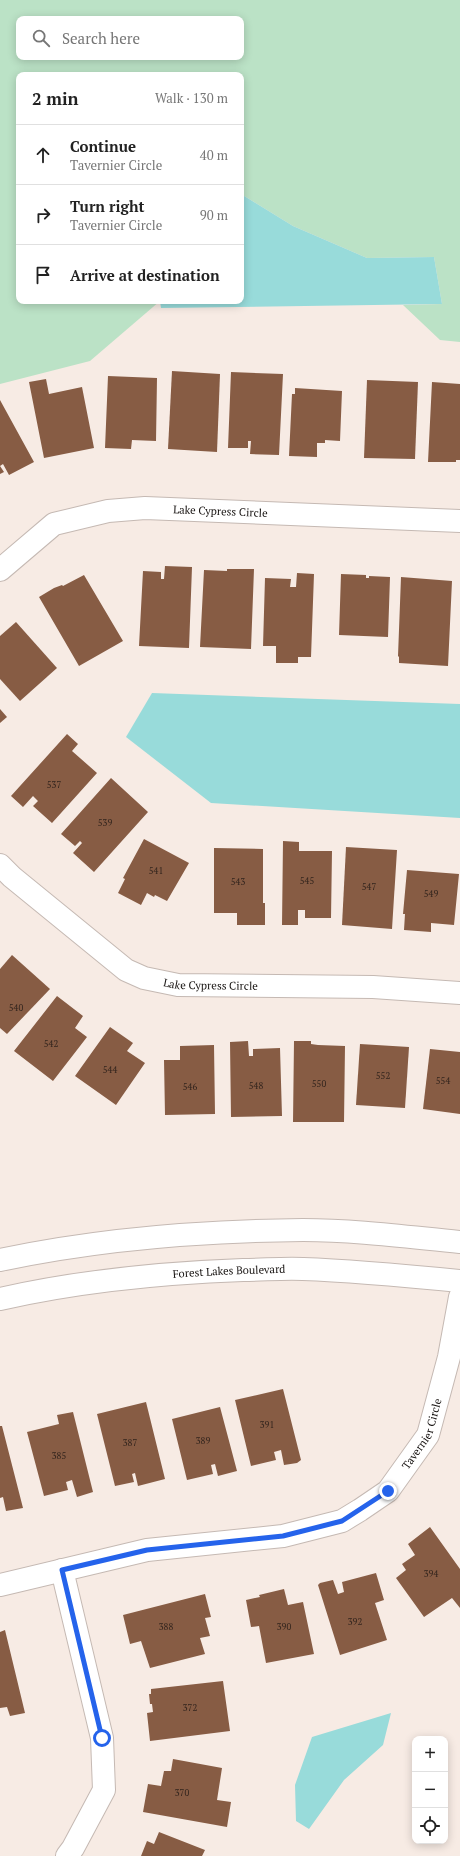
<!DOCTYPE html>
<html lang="en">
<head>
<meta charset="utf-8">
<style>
  :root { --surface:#fff; --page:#f2f2f2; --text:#222; --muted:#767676; --line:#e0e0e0 }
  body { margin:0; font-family:"PT Serif",serif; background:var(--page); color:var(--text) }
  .controls { position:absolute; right:12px; bottom:12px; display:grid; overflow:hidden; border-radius:8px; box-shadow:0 2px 10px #0003 }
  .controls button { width:36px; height:36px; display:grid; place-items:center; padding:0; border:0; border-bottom:1px solid var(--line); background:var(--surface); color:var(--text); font:20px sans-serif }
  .stop { position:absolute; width:12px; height:12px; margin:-9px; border:3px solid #2563eb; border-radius:50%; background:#fff }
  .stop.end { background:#2563eb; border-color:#fff; box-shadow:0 1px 4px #0008 }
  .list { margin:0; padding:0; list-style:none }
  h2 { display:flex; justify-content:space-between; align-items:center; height:52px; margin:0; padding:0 16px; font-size:17px }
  h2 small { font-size:13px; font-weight:400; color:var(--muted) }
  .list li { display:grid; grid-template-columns:26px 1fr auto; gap:12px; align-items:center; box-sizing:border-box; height:60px; padding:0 16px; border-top:1px solid var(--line) }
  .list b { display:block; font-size:15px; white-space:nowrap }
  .list p { margin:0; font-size:13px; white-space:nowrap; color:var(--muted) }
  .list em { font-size:13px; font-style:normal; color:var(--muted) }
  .icon { flex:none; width:22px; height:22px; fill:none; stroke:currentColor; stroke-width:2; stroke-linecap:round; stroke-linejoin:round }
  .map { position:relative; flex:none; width:460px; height:1856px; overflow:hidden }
  .search { position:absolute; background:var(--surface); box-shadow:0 2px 10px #0003; left:16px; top:16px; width:228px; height:44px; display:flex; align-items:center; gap:10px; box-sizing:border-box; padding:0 14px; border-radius:8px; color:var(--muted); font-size:15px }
  .panel { position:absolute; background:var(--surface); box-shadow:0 2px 10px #0003; left:16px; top:72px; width:228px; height:232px; border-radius:8px }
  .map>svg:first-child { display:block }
  .green { fill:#bbe2c6; fill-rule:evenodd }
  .water { fill:#98dbda }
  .building { fill:#875c44 }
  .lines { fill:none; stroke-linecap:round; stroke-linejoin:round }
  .minor-casing { stroke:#c5b9b3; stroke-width:24 }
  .major-casing { stroke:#c5b9b3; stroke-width:24 }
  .minor { stroke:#fff; stroke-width:22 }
  .major { stroke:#fff; stroke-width:22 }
  .route { stroke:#2563eb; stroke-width:5 }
  .labels { text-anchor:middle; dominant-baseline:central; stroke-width:3.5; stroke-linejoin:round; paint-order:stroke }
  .number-label { font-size:9px; fill:#32241d }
  .street-label { font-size:11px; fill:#161210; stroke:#fffaf7 }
</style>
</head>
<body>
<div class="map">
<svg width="460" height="1856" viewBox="0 0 460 1856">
  <rect width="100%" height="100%" fill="#f7ebe4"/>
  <!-- green -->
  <path class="green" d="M0,0h460v342l-20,-2 -37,-35 39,-1 -8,-47 -67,1 -74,-32 -52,-32v-119h-222v226h141l-70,60 -90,23zM19,19h222v38h-222z"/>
  <!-- water -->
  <g class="water">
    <polygon points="241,194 293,226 367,258 434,257 442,304 161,308 160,301 241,301"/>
    <polygon points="152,693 460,704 460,818 211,803 126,737"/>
    <polygon points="391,1713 383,1745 344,1780 309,1829 296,1821 295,1785 312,1737"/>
  </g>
  <!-- building -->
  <g class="building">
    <polygon points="172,371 220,374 217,452 168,449"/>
    <polygon points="231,372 283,374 279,455 250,454 251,441 248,441 248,448 228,448"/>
    <polygon points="108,376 157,378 156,441 132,440 131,449 105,448"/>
    <polygon points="46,379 49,394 82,387 94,448 44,458 29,382"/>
    <polygon points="367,380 418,382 415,459 364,458"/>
    <polygon points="432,382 460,384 460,460 456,460 456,462 428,462"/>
    <polygon points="295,388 342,391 340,441 325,440 325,443 317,443 317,457 289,456 292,394 295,394"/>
    <polygon points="0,400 34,462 9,475 3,464 0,466 4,472 0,474"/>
    <polygon points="165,566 192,567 189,648 139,646 143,571 161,572 161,579 164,579"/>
    <polygon points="227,569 254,569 251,649 200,647 204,570 227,571"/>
    <polygon points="297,573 314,574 311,657 298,657 298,663 276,663 276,646 263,646 265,578 291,579 290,587 296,587"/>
    <polygon points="341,574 366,575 366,578 369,578 369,576 390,577 388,637 339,635"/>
    <polygon points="84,575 123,641 79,666 39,597 54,588 62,585 63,586"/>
    <polygon points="401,577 452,581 448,666 399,663 399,657 398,656"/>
    <polygon points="16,622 57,668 20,701 0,679 0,636"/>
    <polygon points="0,709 7,717 0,723"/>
    <polygon points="67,734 78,744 72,751 97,773 52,823 33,806 38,801 33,796 23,807 11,796"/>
    <polygon points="111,778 148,812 94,872 73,853 82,843 80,841 75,846 61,834"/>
    <polygon points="144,839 189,863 167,901 155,895 154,897 147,893 141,905 118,893 125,879 123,878"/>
    <polygon points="283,841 299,842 299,851 332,851 331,918 305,918 305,910 298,910 298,925 282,925"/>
    <polygon points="346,847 397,850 392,929 342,925"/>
    <polygon points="214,848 263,849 263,903 265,903 265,925 237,925 237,913 214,913"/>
    <polygon points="407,870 459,874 454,925 431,923 431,932 404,930 405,914 403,914"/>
    <polygon points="12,955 50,989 7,1034 0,1028 0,969"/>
    <polygon points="57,996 83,1016 75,1028 87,1037 53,1081 14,1051"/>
    <polygon points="110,1027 133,1043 127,1051 145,1063 116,1105 75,1076"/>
    <polygon points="248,1041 249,1056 253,1056 253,1049 280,1048 282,1116 231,1117 230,1042"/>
    <polygon points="294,1041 311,1041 311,1044 318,1045 345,1046 344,1122 293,1122"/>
    <polygon points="360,1044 409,1047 405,1108 356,1105"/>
    <polygon points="214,1045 215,1114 165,1115 164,1060 180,1060 180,1046"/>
    <polygon points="430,1049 460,1052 460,1114 423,1109"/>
    <polygon points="283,1389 301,1460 297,1463 284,1465 281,1450 274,1452 276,1460 251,1466 235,1400"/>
    <polygon points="146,1402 165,1479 138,1486 135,1473 132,1474 134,1482 115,1486 97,1414"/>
    <polygon points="220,1407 237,1471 218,1476 215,1464 211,1465 213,1474 187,1480 172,1419"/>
    <polygon points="73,1412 93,1492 77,1497 72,1480 66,1482 68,1490 44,1496 27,1432 59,1424 57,1415"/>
    <polygon points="0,1426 2,1426 23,1508 6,1511 3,1497 0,1498"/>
    <polygon points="430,1527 460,1569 460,1608 452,1598 424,1617 396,1578 406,1570 402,1564 415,1555 408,1544"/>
    <polygon points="376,1573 384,1600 375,1603 387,1640 340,1655 318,1585 320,1583 333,1580 338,1594 344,1592 342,1582"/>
    <polygon points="284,1589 288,1605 303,1602 314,1654 266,1663 259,1626 251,1627 246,1600 260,1597 259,1595"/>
    <polygon points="205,1594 211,1617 205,1618 210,1636 200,1638 205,1654 150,1668 141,1641 130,1644 123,1615"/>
    <polygon points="5,1630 25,1713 10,1716 7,1707 0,1708 0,1632"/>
    <polygon points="223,1681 230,1731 150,1741 147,1713 153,1712 152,1704 150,1704 149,1694 151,1694 151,1689"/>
    <polygon points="173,1759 222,1768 217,1800 231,1802 227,1827 143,1812 148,1784 161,1786 164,1771 171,1771"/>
    <polygon points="159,1832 205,1850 202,1856 141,1856 147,1841 154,1844"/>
  </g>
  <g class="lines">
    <defs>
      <g id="minor">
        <path id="s1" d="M0,570l54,-46 54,-13 37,-3 315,13"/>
        <path id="s2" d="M0,865l12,12 114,93 18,8 34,7 195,2 87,6"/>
        <polyline points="62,1570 102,1738 104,1790 73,1848 67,1856"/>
        <path id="s3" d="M0,1585l147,-35 136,-14 59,-15 18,-11 28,-19 40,-56 21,-78 11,-60"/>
      </g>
      <g id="major">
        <path d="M0,1260c99,-21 202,-29 303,-30 53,0 105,7 157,12"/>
        <path id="s4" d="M0,1299c79,-18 162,-26 243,-29 20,0 40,-2 60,-1 53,2 105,7 157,12"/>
      </g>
    </defs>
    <!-- minor casing -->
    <use href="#minor" class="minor-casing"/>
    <!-- major casing -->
    <use href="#major" class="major-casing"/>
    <!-- minor -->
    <use href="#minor" class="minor"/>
    <!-- major -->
    <use href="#major" class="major"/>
  </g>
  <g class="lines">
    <!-- route -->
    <polyline class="route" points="102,1738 62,1570 147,1550 283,1536 342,1521 388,1491"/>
  </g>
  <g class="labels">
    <!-- number labels -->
    <g class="number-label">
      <text x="54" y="785">537</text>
      <text x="105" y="823">539</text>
      <text x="156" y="871">541</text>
      <text x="307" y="881">545</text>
      <text x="238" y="882">543</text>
      <text x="369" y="887">547</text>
      <text x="431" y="894">549</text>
      <text x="16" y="1008">540</text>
      <text x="51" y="1044">542</text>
      <text x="110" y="1070">544</text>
      <text x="383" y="1076">552</text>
      <text x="443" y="1081">554</text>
      <text x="319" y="1084">550</text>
      <text x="256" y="1086">548</text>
      <text x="190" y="1087">546</text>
      <text x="267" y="1425">391</text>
      <text x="203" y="1441">389</text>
      <text x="130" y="1443">387</text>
      <text x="59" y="1456">385</text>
      <text x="431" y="1574">394</text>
      <text x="355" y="1622">392</text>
      <text x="166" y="1627">388</text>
      <text x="284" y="1627">390</text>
      <text x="190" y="1708">372</text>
      <text x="182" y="1793">370</text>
    </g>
    <!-- street labels -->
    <g class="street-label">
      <text stroke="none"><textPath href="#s1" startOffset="239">Lake Cypress Circle</textPath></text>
      <text stroke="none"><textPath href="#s2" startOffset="251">Lake Cypress Circle</textPath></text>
      <text stroke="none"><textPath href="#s4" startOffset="231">Forest Lakes Boulevard</textPath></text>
      <text stroke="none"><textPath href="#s3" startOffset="471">Tavernier Circle</textPath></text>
    </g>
  </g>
</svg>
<div class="controls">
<button>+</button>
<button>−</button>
<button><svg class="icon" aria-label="locate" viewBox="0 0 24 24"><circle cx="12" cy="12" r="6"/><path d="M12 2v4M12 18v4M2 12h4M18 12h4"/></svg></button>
</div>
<div class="stop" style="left:102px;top:1738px"></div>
<div class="stop end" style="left:388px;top:1491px"></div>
<div class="search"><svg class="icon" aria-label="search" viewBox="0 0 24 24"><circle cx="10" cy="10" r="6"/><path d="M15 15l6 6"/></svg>Search here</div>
<section class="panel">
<h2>2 min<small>Walk · 130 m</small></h2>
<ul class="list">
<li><svg class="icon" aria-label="ahead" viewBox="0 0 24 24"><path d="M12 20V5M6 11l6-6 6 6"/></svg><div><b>Continue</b><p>Tavernier Circle</p></div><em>40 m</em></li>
<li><svg class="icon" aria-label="right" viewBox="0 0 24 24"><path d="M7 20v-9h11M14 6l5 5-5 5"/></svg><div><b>Turn right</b><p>Tavernier Circle</p></div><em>90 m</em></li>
<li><svg class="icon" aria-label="arrive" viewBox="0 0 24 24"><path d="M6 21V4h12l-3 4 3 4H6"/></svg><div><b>Arrive at destination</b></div></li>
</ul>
</section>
</div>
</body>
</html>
